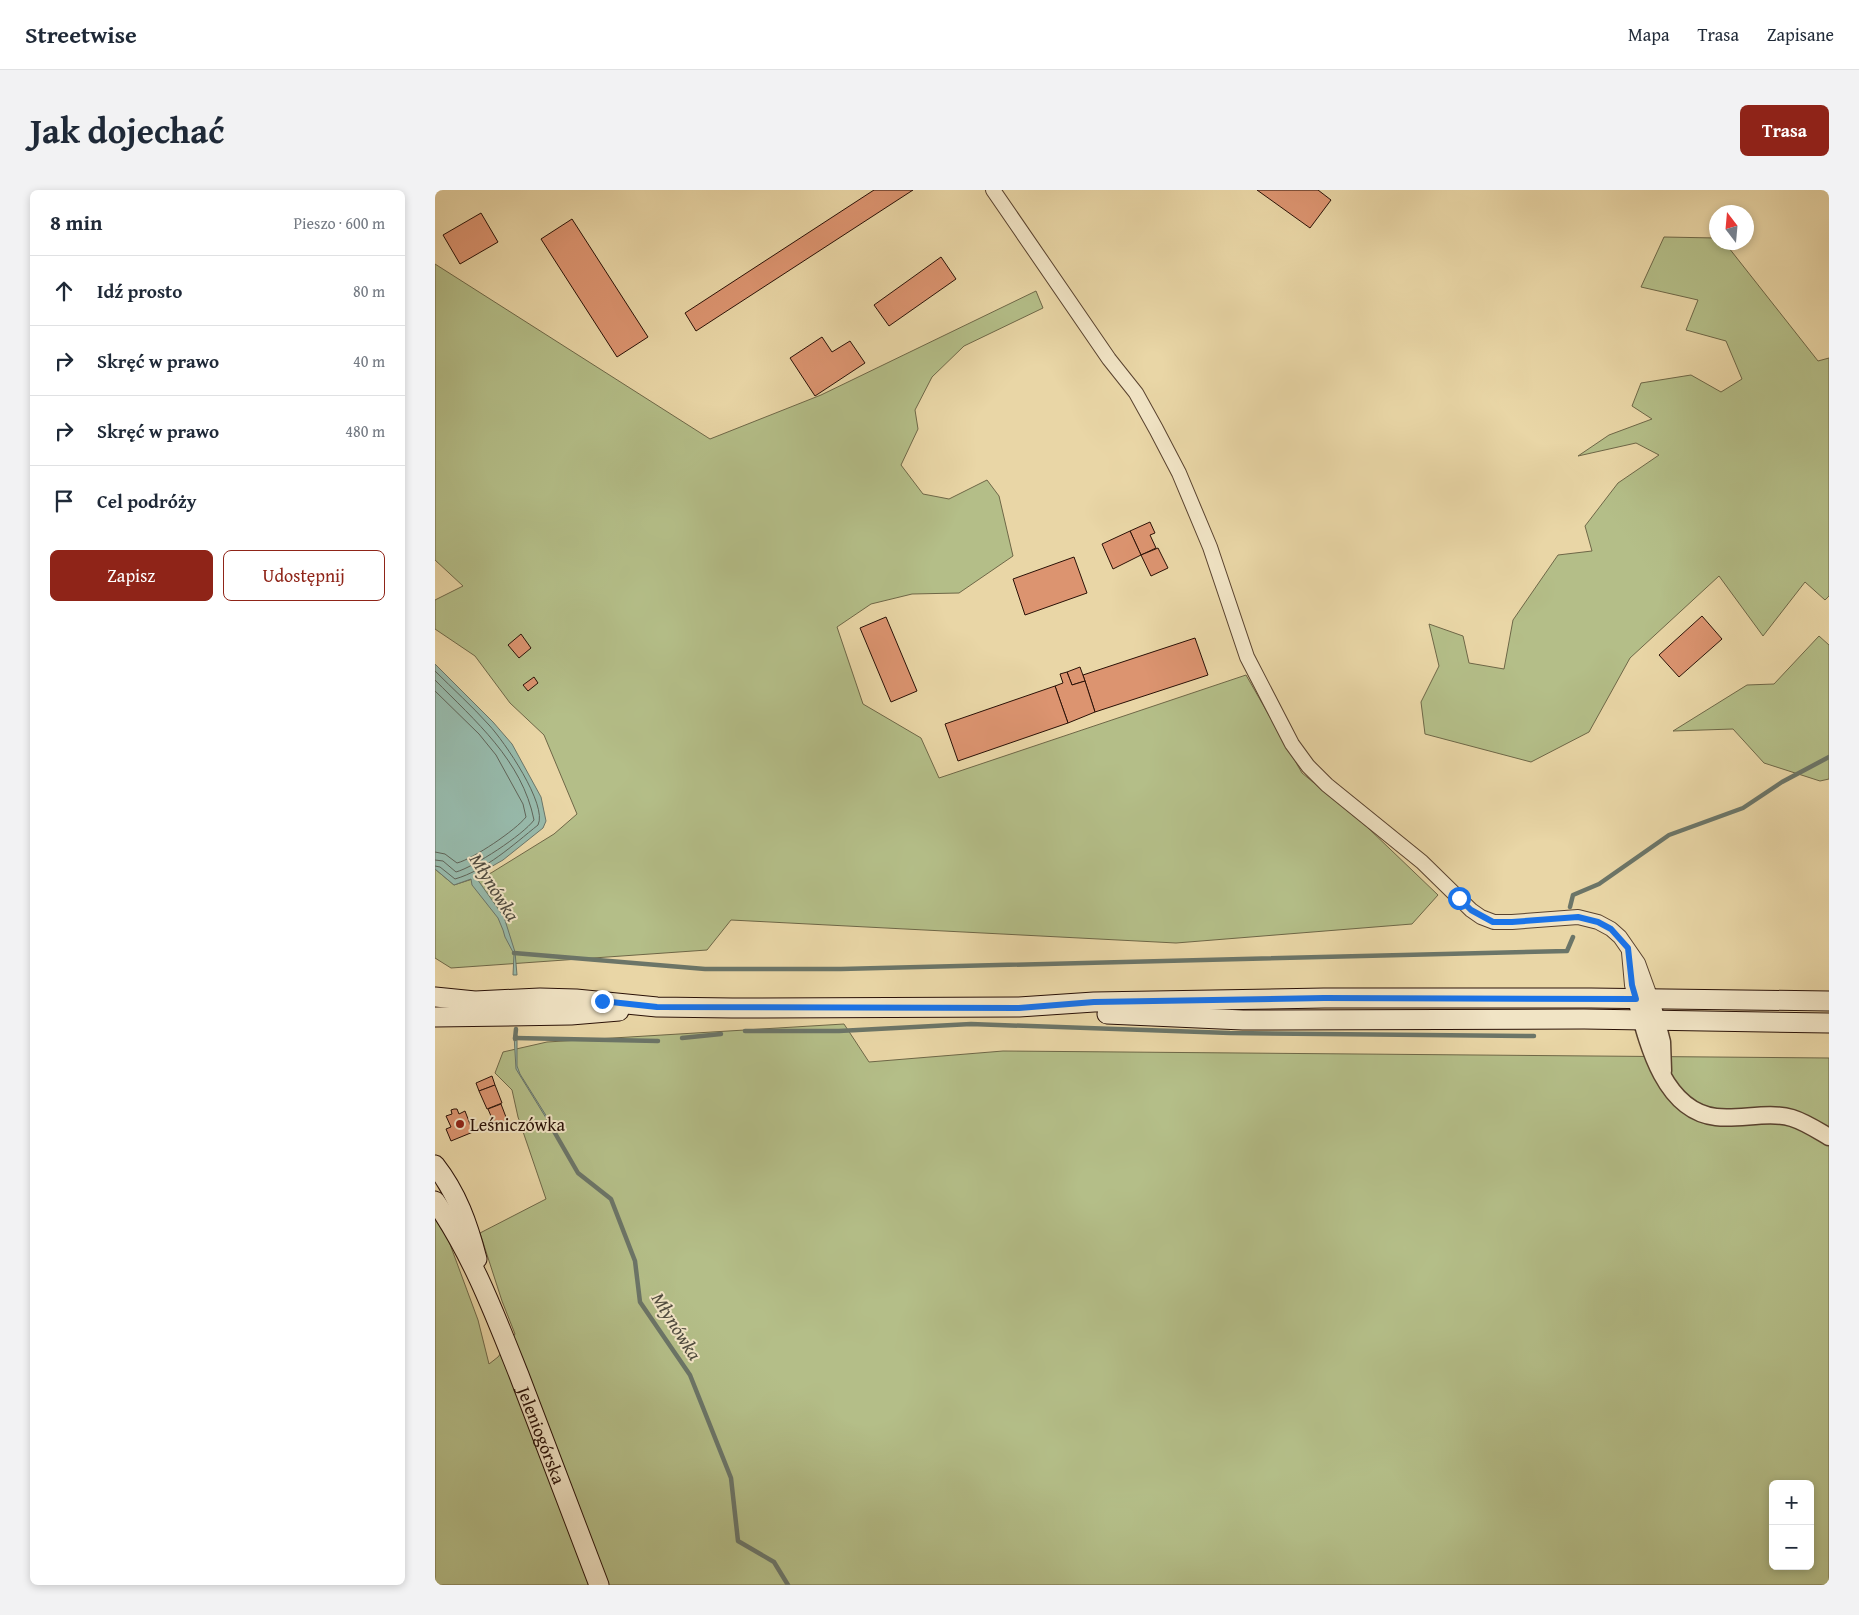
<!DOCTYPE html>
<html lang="pl">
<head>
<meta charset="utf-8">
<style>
  :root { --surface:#fff; --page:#f2f2f3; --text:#1f2937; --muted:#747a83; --line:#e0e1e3; --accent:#8f2418 }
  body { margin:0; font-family:"Gentium Book Plus",serif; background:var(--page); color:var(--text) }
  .controls { position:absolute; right:15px; bottom:15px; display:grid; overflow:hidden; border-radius:8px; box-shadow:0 2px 8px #0003 }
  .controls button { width:45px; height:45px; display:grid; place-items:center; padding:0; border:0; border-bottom:1px solid var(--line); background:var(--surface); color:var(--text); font:25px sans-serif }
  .compass { position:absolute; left:1274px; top:15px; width:45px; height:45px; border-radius:50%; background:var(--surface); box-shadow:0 2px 8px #0003; rotate:344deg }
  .stop { position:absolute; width:15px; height:15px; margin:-11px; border:4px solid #1a73e8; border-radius:50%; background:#fff }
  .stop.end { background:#1a73e8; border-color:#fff; box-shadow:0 1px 5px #0008 }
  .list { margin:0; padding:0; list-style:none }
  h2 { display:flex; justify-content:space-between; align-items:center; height:65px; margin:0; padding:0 20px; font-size:21px }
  h2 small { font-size:16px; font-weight:400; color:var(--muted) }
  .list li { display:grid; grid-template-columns:32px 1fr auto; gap:15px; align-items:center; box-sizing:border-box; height:70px; padding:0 20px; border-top:1px solid var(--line) }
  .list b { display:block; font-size:19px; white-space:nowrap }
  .list em { font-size:16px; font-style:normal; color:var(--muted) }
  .actions { display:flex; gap:10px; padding:15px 20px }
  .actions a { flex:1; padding:11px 0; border:1px solid var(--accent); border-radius:8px; text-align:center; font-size:18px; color:var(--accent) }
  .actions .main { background:var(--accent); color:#fff }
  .icon { flex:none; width:28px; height:28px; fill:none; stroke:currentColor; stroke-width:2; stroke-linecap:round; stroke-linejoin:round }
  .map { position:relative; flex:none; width:1394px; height:1395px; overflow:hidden; border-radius:8px }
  header { display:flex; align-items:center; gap:30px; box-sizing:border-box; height:70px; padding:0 25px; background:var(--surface); border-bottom:1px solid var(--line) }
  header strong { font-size:24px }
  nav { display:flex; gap:28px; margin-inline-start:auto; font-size:18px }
  .intro { display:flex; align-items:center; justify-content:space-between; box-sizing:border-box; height:120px; padding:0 30px }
  h1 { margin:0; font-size:35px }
  .button { padding:12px 22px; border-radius:8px; background:var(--accent); color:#fff; font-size:18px; font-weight:700 }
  main { display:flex; gap:30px; padding:0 30px }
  aside { flex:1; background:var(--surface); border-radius:8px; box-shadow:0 2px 8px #0003 }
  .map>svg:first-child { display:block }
  .green { fill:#b4be88; stroke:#6e6747; fill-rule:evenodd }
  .water { fill:#97b9aa; stroke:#6b7568 }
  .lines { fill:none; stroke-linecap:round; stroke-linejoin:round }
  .shore { stroke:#606458; stroke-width:1 }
  .stream { stroke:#6b7568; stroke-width:4.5 }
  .building { fill:#dc9470; stroke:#291006 }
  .minor-casing { stroke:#59422e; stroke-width:16 }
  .tertiary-casing { stroke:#59422e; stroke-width:19 }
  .secondary-casing { stroke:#291006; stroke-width:21 }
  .minor { stroke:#f1e4c5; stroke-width:14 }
  .tertiary { stroke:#f1e4c5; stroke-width:16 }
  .secondary { stroke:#f1e4c5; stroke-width:19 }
  .route { stroke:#1a73e8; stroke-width:6 }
  .poi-dot { fill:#8f2418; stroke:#f1e4c5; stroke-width:2 }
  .labels { text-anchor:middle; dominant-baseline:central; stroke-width:4; stroke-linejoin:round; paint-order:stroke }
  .poi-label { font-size:18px; fill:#291006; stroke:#f1e4c5; text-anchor:start }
  .street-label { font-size:18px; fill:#291006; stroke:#f1e4c5 }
  .water-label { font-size:19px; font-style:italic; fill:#504b3f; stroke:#f1e4c5 }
</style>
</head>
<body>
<header>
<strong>Streetwise</strong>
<nav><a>Mapa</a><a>Trasa</a><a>Zapisane</a></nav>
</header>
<div class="intro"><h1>Jak dojechać</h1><a class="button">Trasa</a></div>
<main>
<aside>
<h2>8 min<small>Pieszo · 600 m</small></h2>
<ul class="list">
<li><svg class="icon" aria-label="ahead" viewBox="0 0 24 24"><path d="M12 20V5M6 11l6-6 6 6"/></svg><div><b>Idź prosto</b></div><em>80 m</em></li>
<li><svg class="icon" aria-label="right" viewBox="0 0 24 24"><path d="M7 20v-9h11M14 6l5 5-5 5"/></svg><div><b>Skręć w prawo</b></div><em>40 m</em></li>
<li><svg class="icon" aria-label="right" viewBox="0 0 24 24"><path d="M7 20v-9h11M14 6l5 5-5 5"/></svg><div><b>Skręć w prawo</b></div><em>480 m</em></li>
<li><svg class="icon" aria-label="arrive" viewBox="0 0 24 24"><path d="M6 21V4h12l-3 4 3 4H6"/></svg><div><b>Cel podróży</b></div></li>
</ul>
<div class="actions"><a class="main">Zapisz</a><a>Udostępnij</a></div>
</aside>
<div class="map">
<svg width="1394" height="1395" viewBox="0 0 1394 1395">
  <rect width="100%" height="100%" fill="#e9d6a6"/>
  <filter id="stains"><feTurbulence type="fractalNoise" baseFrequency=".004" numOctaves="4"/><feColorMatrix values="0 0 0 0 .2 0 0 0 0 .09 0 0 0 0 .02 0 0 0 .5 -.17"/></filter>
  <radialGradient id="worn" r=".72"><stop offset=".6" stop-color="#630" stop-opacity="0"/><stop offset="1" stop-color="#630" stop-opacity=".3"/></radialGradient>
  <!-- green -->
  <g class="green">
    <polygon points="1229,47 1281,48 1282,52 1290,53 1383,171 1394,168 1394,406 1390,410 1370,392 1328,446 1284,386 1195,468 1154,542 1096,572 990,544 986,512 1004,476 994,434 1028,446 1034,473 1069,479 1078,430 1123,365 1157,361 1150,336 1183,293 1224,265 1201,253 1143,266 1174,245 1217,229 1197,216 1206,193 1256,185 1286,202 1307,189 1291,151 1251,140 1263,110 1206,97"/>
    <polygon points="0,74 275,249 386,205 601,101 608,118 529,156 497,187 480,220 483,239 466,275 488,304 514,309 552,290 564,306 578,366 524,403 477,404 436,414 402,437 428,514 486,548 504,588 811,485 867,583 931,636 1003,705 977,734 741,753 296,730 272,760 16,778 0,768 0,679 19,695 56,683 119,644 142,624 109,545 75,513 40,466 0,439 0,410 28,396 0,370"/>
    <polygon points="1384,446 1394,455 1394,589 1385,591 1329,573 1298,539 1238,541 1312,495 1339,494"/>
    <path d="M409,834l25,38 134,-11 826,7v527h-1394v-369l9,12 34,92 11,44 9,-7 17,-23 -13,-33 -22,-68 66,-34 -28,-82 -6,-27 -17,-17 8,-21 44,-10zM1338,1294h37v82h-37z"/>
  </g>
  <!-- water -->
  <g class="water">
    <polygon points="0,474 58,532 77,554 106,607 111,631 108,638 68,670 40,686 69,727 80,762 82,785 78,785 79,764 70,747 68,740 63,728 37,695 36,689 19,695 0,679"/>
    <polygon points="79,845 82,845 82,876 85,884 117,935 116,936 81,879"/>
  </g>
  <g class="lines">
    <!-- shore -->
    <g class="shore">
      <path d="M0,481c18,18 37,35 54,54 15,16 59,80 49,100 -25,20 -52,45 -83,54l-15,-12 -5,-1"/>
      <path d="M0,490c40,41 87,80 99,140 -11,15 -60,47 -78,52l-13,-11 -8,-1"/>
      <path d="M0,501l44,43 17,21 27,49 3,13c-10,13 -53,42 -69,46l-12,-9 -10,-2"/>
    </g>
    <!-- stream -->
    <g class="stream">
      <polyline points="1135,717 1138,705 1164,694 1234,645 1308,618 1347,592 1394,567"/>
      <polyline points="79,763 270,779 406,779 1132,761 1138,747"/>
      <polyline points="310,841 404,841 536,834 795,843 1099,846"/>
      <polyline points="80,848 223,851"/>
      <polyline points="247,848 286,844"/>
      <polyline points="80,849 81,839"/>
      <polyline points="113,931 143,983 176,1009 200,1071 205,1112 255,1185 296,1288 303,1351 339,1372 353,1395"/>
    </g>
  </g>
  <!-- building -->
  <g class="building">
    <polygon points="439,0 478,0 261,141 250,123"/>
    <polygon points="822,0 883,0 896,10 875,38"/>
    <polygon points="46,23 63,52 25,74 8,45"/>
    <polygon points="137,29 213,147 182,167 106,49"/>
    <polygon points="506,67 521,89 454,136 439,115"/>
    <polygon points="387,147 397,162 415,151 430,173 380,206 355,168"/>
    <polygon points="715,332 720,343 715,345 721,358 706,365 695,341"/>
    <polygon points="695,341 706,365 678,379 667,354"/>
    <polygon points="723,358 733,378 716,386 706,365"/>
    <polygon points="639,367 652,403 590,425 578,389"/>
    <polygon points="1267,426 1287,449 1244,487 1224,465"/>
    <polygon points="451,427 482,501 456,512 425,438"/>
    <polygon points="86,444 96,458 84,468 73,455"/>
    <polygon points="760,448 773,485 660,522 648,485"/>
    <polygon points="645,477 650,491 637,495 632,482"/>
    <polygon points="632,482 637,495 650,491 660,522 633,533 620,496 628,493 625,484"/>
    <polygon points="99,487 103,493 93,501 88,495"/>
    <polygon points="620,496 633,533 523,571 510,534"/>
    <polygon points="57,886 60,895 44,901 41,893"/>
    <polygon points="60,895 67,913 52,919 44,901"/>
    <polygon points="66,914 74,935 62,940 53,919"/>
    <polygon points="19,919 22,919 24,924 30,921 38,942 16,951 11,939 16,937 11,926 17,924 16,920"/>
  </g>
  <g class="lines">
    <defs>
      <g id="minor">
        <polyline points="558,0 674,169 701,203 721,239 744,283 775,357 812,467 857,554 873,576 892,595 987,672 1036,720 1046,727 1059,732 1077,732 1143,727 1163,732 1176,739 1185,747 1203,773 1216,809"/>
        <polyline points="1194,762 1197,795 1201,809"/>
      </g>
      <g id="tertiary">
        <path d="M1201,809c11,42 27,112 80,118 24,3 52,-6 76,1 13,4 25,12 37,19"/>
        <polyline points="1216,809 1227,852 1228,881"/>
      </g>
      <g id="secondary">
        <polyline points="0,807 40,811 105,808 141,809 222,817 297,818 584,817 659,812 889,808 1156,808 1394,811"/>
        <polyline points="672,824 808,830 1149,829 1394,833"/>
        <polyline points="0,827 136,825 184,821"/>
        <path d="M0,975c22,28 33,59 42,94"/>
        <path id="s1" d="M0,1011c37,53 60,114 84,174 27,70 54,140 80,210"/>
      </g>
    </defs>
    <!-- minor casing -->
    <use href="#minor" class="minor-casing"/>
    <!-- tertiary casing -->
    <use href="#tertiary" class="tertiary-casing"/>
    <!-- secondary casing -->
    <use href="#secondary" class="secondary-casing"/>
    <!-- minor -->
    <use href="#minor" class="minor"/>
    <!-- tertiary -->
    <use href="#tertiary" class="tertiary"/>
    <!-- secondary -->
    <use href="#secondary" class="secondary"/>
  </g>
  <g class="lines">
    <!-- route -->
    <polyline class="route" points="167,811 222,817 584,818 659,812 889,808 1201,809 1197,795 1193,758 1176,739 1163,732 1143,727 1077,732 1058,732 1036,720 1024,708"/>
  </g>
  <!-- markers -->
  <circle class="poi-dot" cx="25" cy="934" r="5"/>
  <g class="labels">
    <!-- poi labels -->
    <g class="poi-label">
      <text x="35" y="934">Leśniczówka</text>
    </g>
    <!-- street labels -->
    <g class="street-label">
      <text stroke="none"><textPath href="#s1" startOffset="258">Jeleniogórska</textPath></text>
    </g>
    <!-- water labels -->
    <g class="water-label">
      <text transform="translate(60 697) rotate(58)">Młynówka</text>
      <text transform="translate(242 1136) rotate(58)">Młynówka</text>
    </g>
  </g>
  <rect width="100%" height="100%" filter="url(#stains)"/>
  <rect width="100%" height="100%" fill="url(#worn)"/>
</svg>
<div class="controls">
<button>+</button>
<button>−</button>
</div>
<svg class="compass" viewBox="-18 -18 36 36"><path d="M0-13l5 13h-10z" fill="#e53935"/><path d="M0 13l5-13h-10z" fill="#747a83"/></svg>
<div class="stop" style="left:1024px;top:708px"></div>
<div class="stop end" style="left:167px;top:811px"></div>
</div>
</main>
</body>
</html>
